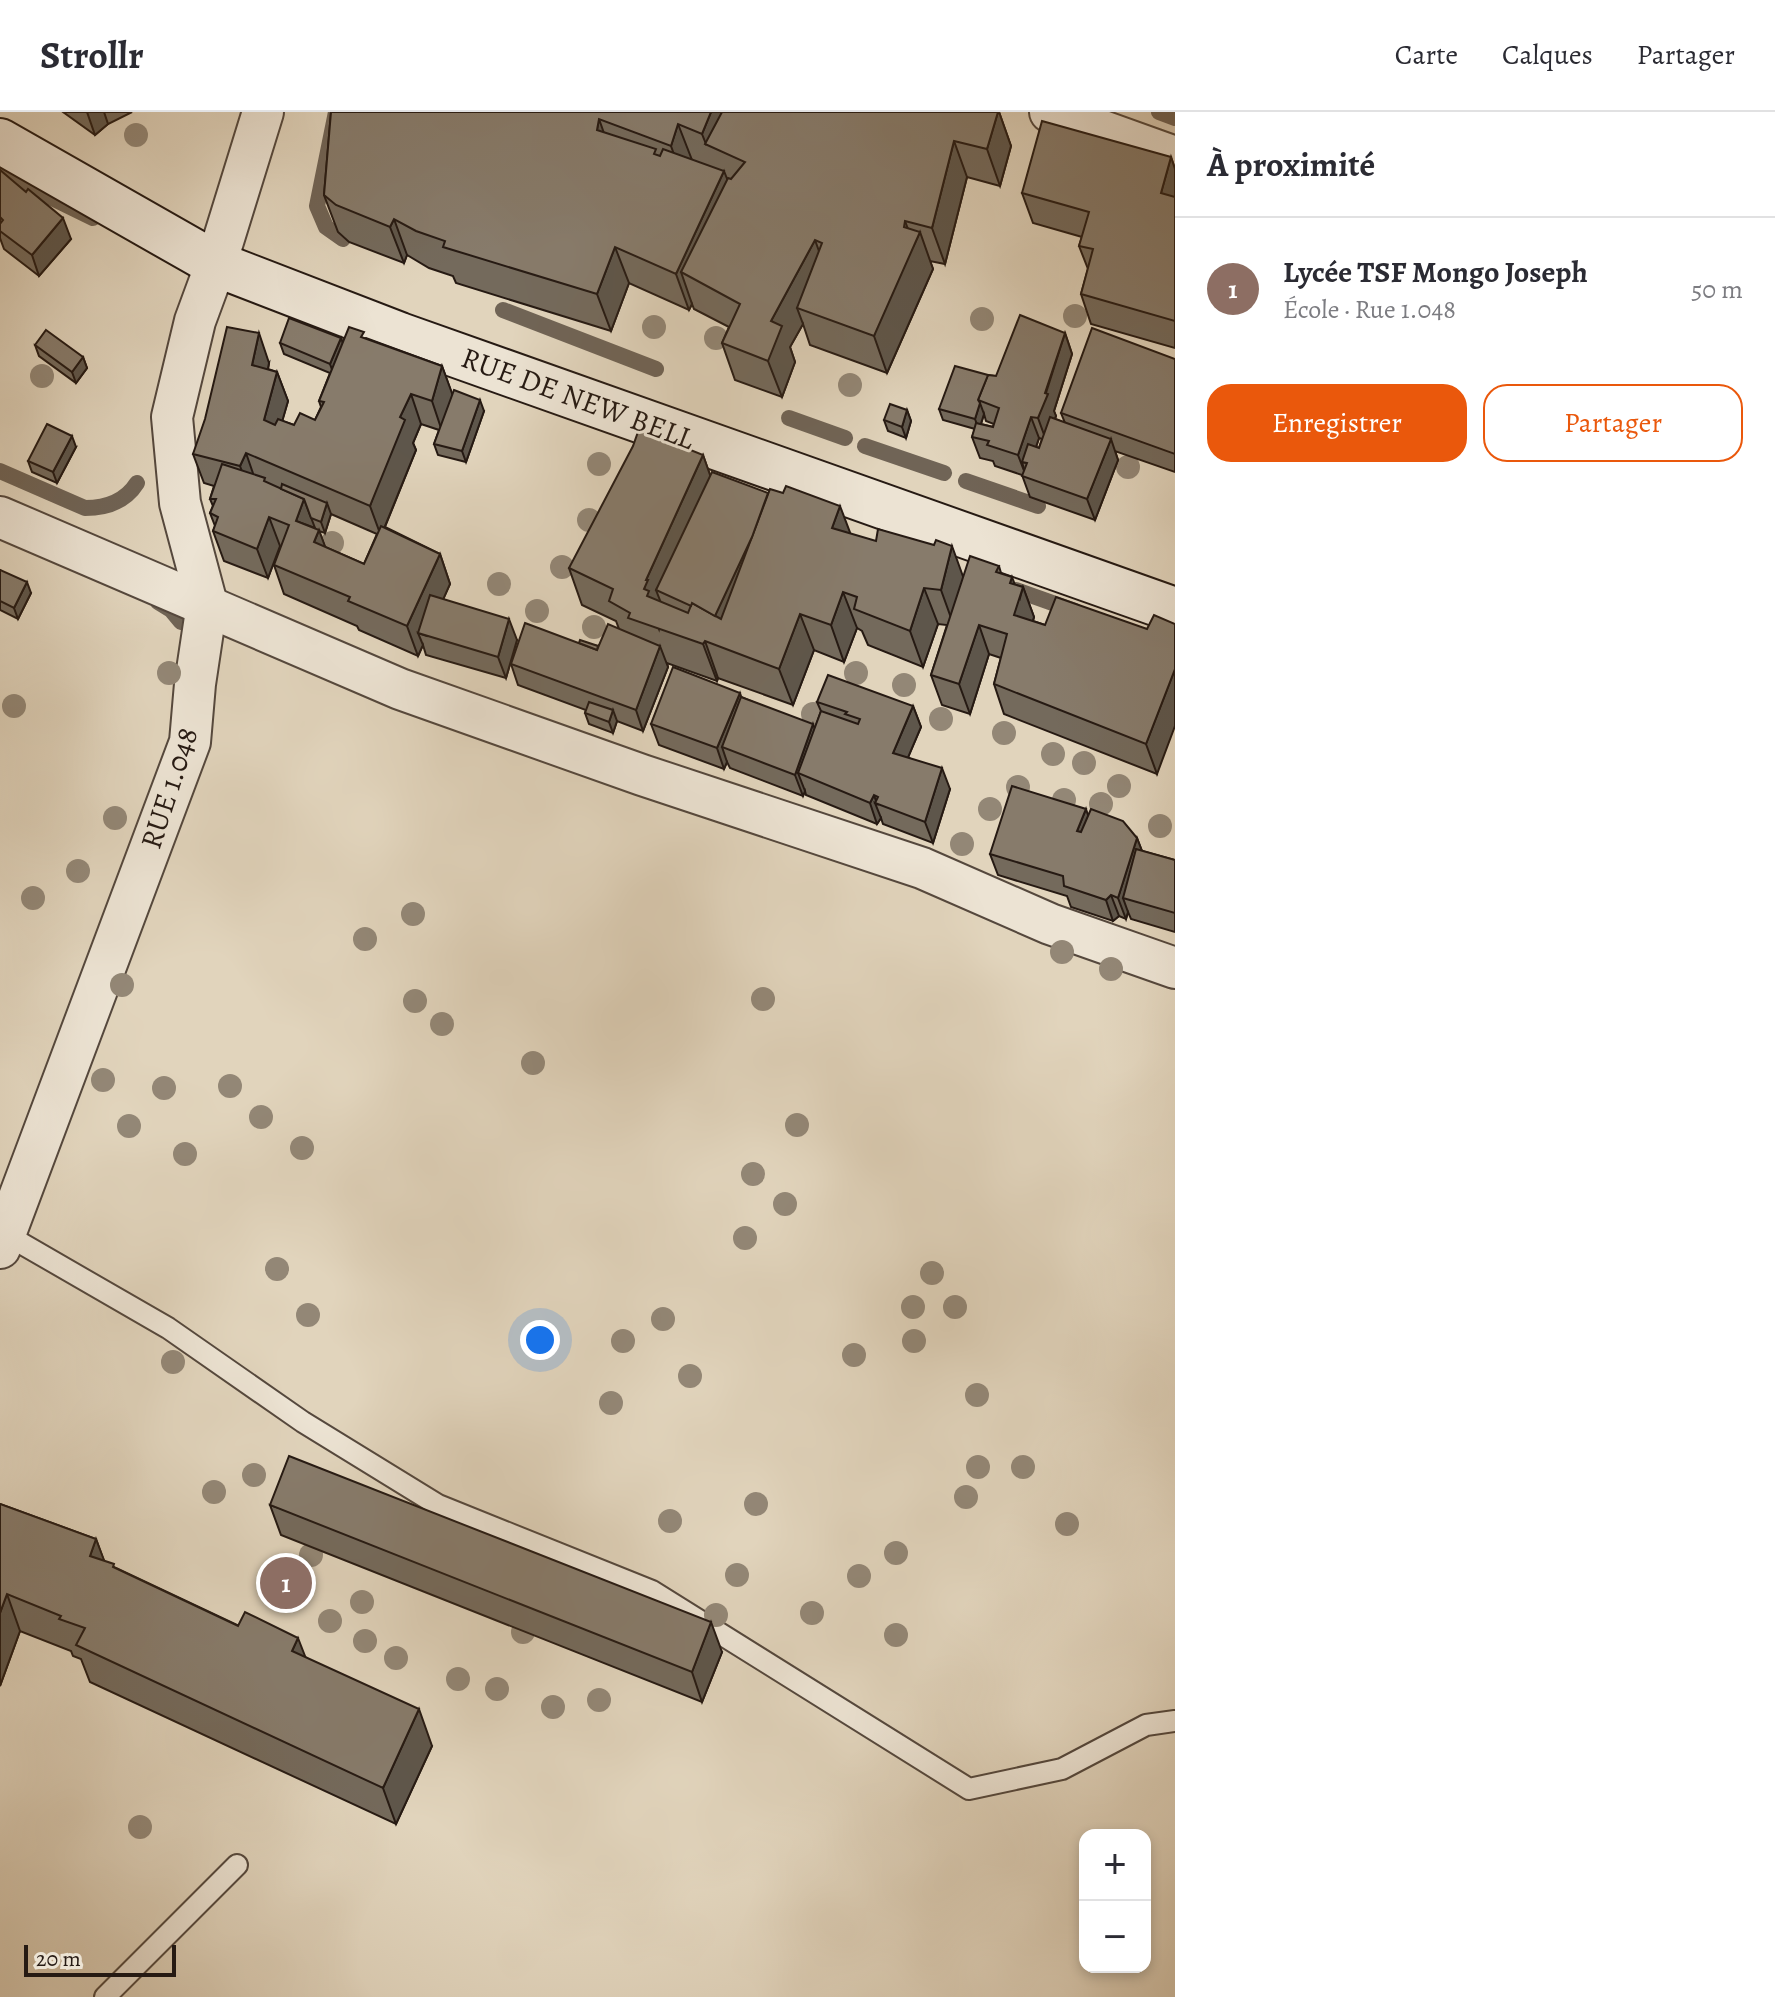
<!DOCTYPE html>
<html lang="fr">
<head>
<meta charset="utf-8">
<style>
  :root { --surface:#fff; --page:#f7f7f7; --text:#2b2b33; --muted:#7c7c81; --line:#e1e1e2; --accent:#ea580c }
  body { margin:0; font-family:Alegreya,serif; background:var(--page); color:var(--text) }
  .controls { position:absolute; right:24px; bottom:24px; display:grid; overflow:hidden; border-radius:16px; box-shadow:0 4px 12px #0003 }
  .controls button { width:72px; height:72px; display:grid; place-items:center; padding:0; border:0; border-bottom:2px solid var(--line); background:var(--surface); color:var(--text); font:40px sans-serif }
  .scale { position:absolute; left:24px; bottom:20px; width:152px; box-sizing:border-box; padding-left:8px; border:4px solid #261a13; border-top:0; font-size:22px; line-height:28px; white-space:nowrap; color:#261a13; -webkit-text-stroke:6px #ece3d3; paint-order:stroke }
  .you { position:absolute; left:540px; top:1228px; width:28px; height:28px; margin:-20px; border:6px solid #fff; border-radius:50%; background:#1a73e8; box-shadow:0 0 0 12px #1a73e833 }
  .badge { display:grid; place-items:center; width:52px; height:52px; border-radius:50%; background:var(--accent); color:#fff; font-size:26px; font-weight:700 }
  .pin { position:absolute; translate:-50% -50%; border:4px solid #fff; box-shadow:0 2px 8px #0006 }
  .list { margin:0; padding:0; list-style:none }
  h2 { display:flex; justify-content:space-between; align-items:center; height:104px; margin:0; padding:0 32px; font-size:34px }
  h2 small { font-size:26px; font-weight:400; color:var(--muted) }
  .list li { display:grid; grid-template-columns:52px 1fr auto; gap:24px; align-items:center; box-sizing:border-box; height:144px; padding:0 32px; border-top:2px solid var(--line) }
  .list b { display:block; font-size:30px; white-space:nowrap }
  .list p { margin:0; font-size:26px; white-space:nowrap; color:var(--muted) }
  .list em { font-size:26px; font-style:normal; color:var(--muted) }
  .actions { display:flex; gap:16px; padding:24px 32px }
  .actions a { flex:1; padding:18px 0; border:2px solid var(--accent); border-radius:24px; text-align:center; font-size:28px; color:var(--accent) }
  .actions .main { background:var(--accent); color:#fff }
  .map { position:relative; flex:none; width:1175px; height:1885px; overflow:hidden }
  header { display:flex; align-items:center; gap:48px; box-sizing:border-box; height:112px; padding:0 40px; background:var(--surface); border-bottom:2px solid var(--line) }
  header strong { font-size:38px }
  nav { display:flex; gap:44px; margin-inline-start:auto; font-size:28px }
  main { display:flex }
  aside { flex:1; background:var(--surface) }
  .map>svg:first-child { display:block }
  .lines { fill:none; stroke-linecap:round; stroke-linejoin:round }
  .stream { stroke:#706456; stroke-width:16 }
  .lane-casing { stroke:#55483d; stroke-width:24 }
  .street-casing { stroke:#55483d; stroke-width:44 }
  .secondary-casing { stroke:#261a13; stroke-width:48 }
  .lane { stroke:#ece3d3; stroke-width:20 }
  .street { stroke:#ece3d3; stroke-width:40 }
  .secondary { stroke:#ece3d3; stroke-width:44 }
  .tree { fill:#938776 }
  .wall { fill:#746a5c; stroke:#261a13; stroke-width:2; fill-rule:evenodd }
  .shaded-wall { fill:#5e564b; stroke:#261a13; stroke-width:2 }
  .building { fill:#877b6b; stroke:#261a13; stroke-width:2 }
  .labels { text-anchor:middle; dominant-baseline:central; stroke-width:6; stroke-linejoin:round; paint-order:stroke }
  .street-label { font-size:30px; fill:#261a13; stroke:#ece3d3 }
</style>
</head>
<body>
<header>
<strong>Strollr</strong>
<nav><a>Carte</a><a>Calques</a><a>Partager</a></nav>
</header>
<main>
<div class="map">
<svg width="1175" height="1885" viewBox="0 0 1175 1885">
  <rect width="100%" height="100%" fill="#e1d4bc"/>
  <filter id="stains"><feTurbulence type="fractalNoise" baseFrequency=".0025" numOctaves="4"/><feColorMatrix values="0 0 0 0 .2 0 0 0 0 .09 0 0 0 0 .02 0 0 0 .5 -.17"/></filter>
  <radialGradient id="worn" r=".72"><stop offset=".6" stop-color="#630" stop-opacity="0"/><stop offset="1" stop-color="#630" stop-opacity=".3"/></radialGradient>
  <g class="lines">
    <!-- stream -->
    <g class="stream">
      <polyline points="336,0 317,94 326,115 343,127"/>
      <polyline points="1159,0 1175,6"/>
      <polyline points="0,54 46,83 93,106"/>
      <polyline points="503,198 656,257"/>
      <polyline points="789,306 845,326"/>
      <polyline points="865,334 944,361"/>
      <path d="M0,359l85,37c21,0 40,-6 52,-25"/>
      <polyline points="966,369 1038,394"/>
      <polyline points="1016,478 1075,499"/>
      <polyline points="158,490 171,498 181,510"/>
    </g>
    <defs>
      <g id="lane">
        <polyline points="5,1122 168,1216 303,1310 438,1393 652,1479 969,1677 1062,1657 1146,1613 1175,1609"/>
        <polyline points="105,1885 237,1753"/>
      </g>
      <g id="street">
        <polyline points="1050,0 1175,45"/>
        <polyline points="0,405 400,577 642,663 922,756 1050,812 1175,856"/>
        <polyline points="0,1136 190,630 195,572 207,492 180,391 172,305 195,209 216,152 263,0"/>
      </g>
      <polyline id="secondary" points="0,29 216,152 400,223 1175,498"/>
    </defs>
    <!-- lane casing -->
    <use href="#lane" class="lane-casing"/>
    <!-- street casing -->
    <use href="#street" class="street-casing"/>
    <!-- secondary casing -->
    <use href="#secondary" class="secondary-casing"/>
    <!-- lane -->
    <use href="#lane" class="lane"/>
    <!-- street -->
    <use href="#street" class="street"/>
    <!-- secondary -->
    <use href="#secondary" class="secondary"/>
  </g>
  <!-- trees -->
  <g class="tree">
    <circle cx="136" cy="23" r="12"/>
    <circle cx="1075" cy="204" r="12"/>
    <circle cx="982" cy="207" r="12"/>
    <circle cx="654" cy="215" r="12"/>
    <circle cx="716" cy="226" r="12"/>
    <circle cx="42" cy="264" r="12"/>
    <circle cx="850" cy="273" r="12"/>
    <circle cx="599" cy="352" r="12"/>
    <circle cx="1128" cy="355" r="12"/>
    <circle cx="589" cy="408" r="12"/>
    <circle cx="332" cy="431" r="12"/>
    <circle cx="562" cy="455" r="12"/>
    <circle cx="499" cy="472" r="12"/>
    <circle cx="537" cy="499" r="12"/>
    <circle cx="594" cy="515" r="12"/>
    <circle cx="169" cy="561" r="12"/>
    <circle cx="856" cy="561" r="12"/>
    <circle cx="904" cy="573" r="12"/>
    <circle cx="14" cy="594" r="12"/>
    <circle cx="813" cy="602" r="12"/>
    <circle cx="941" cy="607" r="12"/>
    <circle cx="1004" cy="621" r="12"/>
    <circle cx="1053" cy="642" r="12"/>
    <circle cx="1084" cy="651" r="12"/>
    <circle cx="1119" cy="674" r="12"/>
    <circle cx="1018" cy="675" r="12"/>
    <circle cx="1064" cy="688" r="12"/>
    <circle cx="1101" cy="692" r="12"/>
    <circle cx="990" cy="697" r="12"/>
    <circle cx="115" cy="706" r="12"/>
    <circle cx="1160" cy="714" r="12"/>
    <circle cx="962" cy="732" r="12"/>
    <circle cx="78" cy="759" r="12"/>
    <circle cx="33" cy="786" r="12"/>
    <circle cx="413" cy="802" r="12"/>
    <circle cx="365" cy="827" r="12"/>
    <circle cx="1062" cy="840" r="12"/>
    <circle cx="1111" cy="857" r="12"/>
    <circle cx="122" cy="873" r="12"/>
    <circle cx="763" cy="887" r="12"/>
    <circle cx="415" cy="889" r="12"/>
    <circle cx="442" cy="912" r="12"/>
    <circle cx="533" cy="951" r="12"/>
    <circle cx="103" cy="968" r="12"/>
    <circle cx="230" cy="974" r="12"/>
    <circle cx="164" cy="976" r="12"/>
    <circle cx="261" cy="1005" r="12"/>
    <circle cx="797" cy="1013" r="12"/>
    <circle cx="129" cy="1014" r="12"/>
    <circle cx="302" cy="1036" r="12"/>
    <circle cx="185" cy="1042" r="12"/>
    <circle cx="753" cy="1062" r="12"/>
    <circle cx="785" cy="1092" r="12"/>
    <circle cx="745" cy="1126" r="12"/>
    <circle cx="277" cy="1157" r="12"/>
    <circle cx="932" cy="1161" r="12"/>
    <circle cx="913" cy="1195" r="12"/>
    <circle cx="955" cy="1195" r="12"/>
    <circle cx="308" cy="1203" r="12"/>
    <circle cx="663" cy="1207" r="12"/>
    <circle cx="623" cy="1229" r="12"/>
    <circle cx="914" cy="1229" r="12"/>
    <circle cx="854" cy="1243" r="12"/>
    <circle cx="173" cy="1250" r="12"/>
    <circle cx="690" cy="1264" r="12"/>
    <circle cx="977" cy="1283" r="12"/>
    <circle cx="611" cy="1291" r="12"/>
    <circle cx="978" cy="1355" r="12"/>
    <circle cx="1023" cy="1355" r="12"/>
    <circle cx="254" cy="1363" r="12"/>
    <circle cx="214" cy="1380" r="12"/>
    <circle cx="966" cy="1385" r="12"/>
    <circle cx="756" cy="1392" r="12"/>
    <circle cx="670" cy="1409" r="12"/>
    <circle cx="1067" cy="1412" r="12"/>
    <circle cx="896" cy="1441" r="12"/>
    <circle cx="311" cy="1443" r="12"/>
    <circle cx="737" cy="1463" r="12"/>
    <circle cx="859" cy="1464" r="12"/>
    <circle cx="302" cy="1469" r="12"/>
    <circle cx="362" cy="1490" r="12"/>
    <circle cx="812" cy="1501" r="12"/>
    <circle cx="716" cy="1503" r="12"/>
    <circle cx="330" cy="1509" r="12"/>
    <circle cx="523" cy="1520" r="12"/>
    <circle cx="896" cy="1523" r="12"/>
    <circle cx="365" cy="1529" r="12"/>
    <circle cx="396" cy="1546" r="12"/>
    <circle cx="458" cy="1567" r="12"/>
    <circle cx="497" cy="1577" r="12"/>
    <circle cx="599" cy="1588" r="12"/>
    <circle cx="553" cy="1595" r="12"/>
    <circle cx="140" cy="1715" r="12"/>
  </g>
  <!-- wall -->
  <g class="wall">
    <polygon points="63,0 132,0 108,12 95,23"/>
    <polygon points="331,0 999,0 1011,34 1000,74 967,65 945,152 930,149 933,157 887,261 810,233 803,212 790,235 795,250 782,285 735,268 722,231 729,215 694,197 692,192 689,198 629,171 611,219 456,171 453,164 429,156 407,143 404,151 349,130 338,120 324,83"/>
    <polygon points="1171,45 1175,57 1175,236 1091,212 1081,182 1088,157 1079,134 1082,125 1033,111 1022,81"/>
    <polygon points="0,58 71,127 39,164 4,137 0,126"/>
    <path d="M1065,221l7,21 -18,57 2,5 -1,3 10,4 -4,-10 114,-54v113l-60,-21 3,9 -23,60 -65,-23 -8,-22 -27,-9 -2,-5 -13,-3 -8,-21 3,-8 -32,-9 -4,-11 49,-34 8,1zM984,302l2,7 8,3 -1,3 -12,-3zM1039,326l3,1 -3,9 -3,-1z"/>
    <path d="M341,226l2,5 23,-5 76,28 10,28 32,17 -18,51 -28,-7 -4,-11 5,-14 -18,-6 -8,19 3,7 -31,77 55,27 10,30 -7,15 74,41 -11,38 -80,-23 -3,-10 -5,11 -59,-26 -2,-4 -73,-32 -10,-29 6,-19 -12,32 -44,-17 -11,-30 2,-5 -5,-13 3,-7 -3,-7 4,-13 -10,-3 -11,-29 76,-91 -1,6 9,3 11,29 -6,20 12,4 21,-5 6,-13 -2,-6 11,-28 -46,-19 -4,-11zM331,402l46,20 -13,30 -39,-17 -6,-16 6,2z"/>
    <polygon points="35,233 83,245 87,256 76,271 39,244"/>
    <polygon points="907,298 911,309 906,326 888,319 884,308"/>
    <polygon points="76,335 57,371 32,360 28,349"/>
    <polygon points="703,343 710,363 850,422 963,466 999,454 1001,461 1015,473 1023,475 1034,505 1033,509 1045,513 1147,517 1157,662 1004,602 994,572 1001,546 989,542 970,602 942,593 931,563 947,513 938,512 923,555 868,533 862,519 857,516 844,550 814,538 793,593 718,566 717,569 667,551 668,555 643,619 617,609 613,621 589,612 585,601 586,598 518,573 511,552 579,531 598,534 619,517 616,509 582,493 569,456"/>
    <polygon points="0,458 31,481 18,507 0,498"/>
    <polygon points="741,585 815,616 821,599 817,590 913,594 921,615 908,645 950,677 933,731 883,712 881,706 877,712 806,683 805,679 803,684 730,656 727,650 724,657 659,633 651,612"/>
    <polygon points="1088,704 1137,726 1142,739 1175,748 1175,820 1131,807 1128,800 1126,807 1119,804 1113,809 1071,795 1067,784 998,763 990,742"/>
    <polygon points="0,1392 96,1427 104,1449 116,1456 305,1545 432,1634 396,1712 90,1570 81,1547 73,1544 71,1539 20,1519 0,1574"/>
    <polygon points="270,1393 722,1540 702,1590 281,1423"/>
  </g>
  <!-- shaded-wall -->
  <g class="shaded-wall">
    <polygon points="87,0 104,0 108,12 95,23"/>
    <polygon points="711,0 730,0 706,32 702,22"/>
    <polygon points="998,0 999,0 1011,34 1000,74 987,37"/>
    <polygon points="599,7 612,44 597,18"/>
    <polygon points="678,12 692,48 684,71 671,34"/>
    <polygon points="954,29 967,65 945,152 932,116"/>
    <polygon points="1171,45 1175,57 1175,98 1161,81"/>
    <polygon points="724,59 738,95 681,160 692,192 689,198 676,162"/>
    <polygon points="63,106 71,127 39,164 32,143"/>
    <polygon points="394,107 407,143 404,151 390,115"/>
    <polygon points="905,109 914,133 920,120 933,157 887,261 874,224"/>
    <polygon points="815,128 828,164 797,196 803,212 790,235 795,250 782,285 768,249 771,209"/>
    <polygon points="615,135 629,171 611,219 597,182"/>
    <polygon points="259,221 269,251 263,283 252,253"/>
    <polygon points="1065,221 1072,242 1054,299 1056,304 1046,328 1038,306"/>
    <polygon points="341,226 345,237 334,263 330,252"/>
    <polygon points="83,245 87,256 76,271 72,260"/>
    <polygon points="442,254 453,284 442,319 432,289"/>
    <polygon points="277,260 288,289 274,338 264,308"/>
    <polygon points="411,282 421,312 413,331 416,338 381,424 370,394 400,305"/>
    <polygon points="480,288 484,299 466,350 462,339"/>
    <polygon points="980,291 984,302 979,318 975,307"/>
    <polygon points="907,298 911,309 906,326 902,315"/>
    <polygon points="1031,305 1039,326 1029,356 1027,351 1022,350 1026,364 1018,343"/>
    <polygon points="72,324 76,335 57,371 53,360"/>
    <polygon points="1111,327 1118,348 1095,408 1087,387"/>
    <polygon points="246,341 256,370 251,384 240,354"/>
    <polygon points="703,343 716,380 656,478 663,496 659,517 644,477 646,468"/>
    <polygon points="304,387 315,416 296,409"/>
    <polygon points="327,391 331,402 325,421 321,410"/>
    <polygon points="840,394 854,431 832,416"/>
    <polygon points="269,405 280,434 268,466 257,437"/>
    <polygon points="758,412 722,526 714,505"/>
    <polygon points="319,418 330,448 314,430"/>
    <polygon points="952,434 965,470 954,514 941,478"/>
    <polygon points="440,442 450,472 427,524 418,521 423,533 418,544 407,514"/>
    <polygon points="1012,465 1020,486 1023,475 1034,505 1025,533 1014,503 1010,471"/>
    <polygon points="27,470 31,481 18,507 14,496"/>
    <polygon points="924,476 938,512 923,555 910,519"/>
    <polygon points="843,480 857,516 844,550 831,513"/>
    <polygon points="800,502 814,538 793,593 779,557"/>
    <polygon points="509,507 517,528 506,566 498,545"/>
    <polygon points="979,513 989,542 970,602 959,572"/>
    <polygon points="705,529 718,566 717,569 703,532"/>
    <polygon points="660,534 668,555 643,619 636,598"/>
    <polygon points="1175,557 1175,614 1157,662 1146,632"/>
    <polygon points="740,581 747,602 722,635 727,650 724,657 717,636"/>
    <polygon points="913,594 921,615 901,662 893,641"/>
    <polygon points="613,598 617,609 613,621 609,610"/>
    <polygon points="813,612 821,633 798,661 805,679 803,684 795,663"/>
    <polygon points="942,656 950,677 933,731 925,710"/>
    <polygon points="874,683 877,692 875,691 881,706 877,712 870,691"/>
    <polygon points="1086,697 1093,718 1085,740 1077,719"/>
    <polygon points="1137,726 1145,747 1123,786 1128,800 1126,807 1118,786"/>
    <polygon points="1111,783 1119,804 1113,809 1106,788"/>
    <polygon points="96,1427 110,1464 90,1444"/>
    <polygon points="7,1482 20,1519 0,1574 0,1501"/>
    <polygon points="711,1510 722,1540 702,1590 692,1560"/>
    <polygon points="298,1526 312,1562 292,1539"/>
    <polygon points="419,1597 432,1634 396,1712 383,1676"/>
  </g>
  <!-- building -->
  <g class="building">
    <polygon points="331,0 711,0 702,22 678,12 671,34 599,7 597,18 656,37 654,42 660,44 663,37 724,59 676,162 615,135 597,182 443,135 445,129 416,119 394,107 390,115 336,93 324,83"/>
    <polygon points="722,0 998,0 987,37 954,29 932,116 905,109 904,115 920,120 874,224 797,196 822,131 815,128 771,209 782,214 768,249 722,231 740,192 681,160 728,66 731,67 745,50 705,32"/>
    <polygon points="1042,9 1171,45 1161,81 1175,85 1175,209 1081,182 1093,137 1079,134 1089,100 1022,81"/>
    <polygon points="0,58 26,80 28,77 63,106 32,143 0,119 0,112 3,108 0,105"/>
    <polygon points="1020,203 1065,221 1045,281 1048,282 1038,306 1031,305 1018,343 987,333 989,329 972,325 976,311 993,315 999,296 978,288 988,263 996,264"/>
    <polygon points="289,206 341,226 330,252 280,231"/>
    <polygon points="227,215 259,221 252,253 277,260 264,308 275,313 278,307 294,313 300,301 315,308 324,290 319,289 349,215 364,220 361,225 442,254 432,289 411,282 400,305 405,308 370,394 246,341 240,354 193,342 205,307"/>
    <polygon points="1092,216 1175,247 1175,342 1061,301"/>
    <polygon points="46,218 83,245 72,260 35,233"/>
    <polygon points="955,254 988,263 978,288 980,291 975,307 939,297"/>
    <polygon points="454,278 480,288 462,339 434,332"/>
    <polygon points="890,292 907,298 902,315 884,308"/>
    <polygon points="1050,305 1111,327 1087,387 1022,364 1027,351 1022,350 1028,332 1039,336"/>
    <polygon points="47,312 72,324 53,360 28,349"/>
    <polygon points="639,317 703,343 646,468 648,468 644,477 649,479 647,484 688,501 692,491 721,507 770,377 783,381 786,374 840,394 832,416 876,429 878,417 934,433 936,428 952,434 941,478 924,476 910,519 854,497 857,485 843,480 831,513 800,502 779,557 705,529 703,532 628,506 630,501 609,489 613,477 569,456 633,334"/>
    <polygon points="222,352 265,366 264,369 304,387 296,409 319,418 314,430 364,452 381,414 440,442 407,514 348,489 350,485 274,453 289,413 269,405 257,437 213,419 218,405 210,401 216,387 210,387"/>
    <polygon points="712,360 768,381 752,425 715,504 692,491 691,494 656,478"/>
    <polygon points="282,372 327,391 321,410 311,406 304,387 281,377"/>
    <polygon points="970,444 999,454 996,460 1012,465 1010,471 1023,475 1014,503 1045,513 1056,485 1147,517 1154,503 1175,512 1175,557 1146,632 994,572 1007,522 979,513 959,572 931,563"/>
    <polygon points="0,458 27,470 14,496 0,489"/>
    <polygon points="430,483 509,507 498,545 418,521"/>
    <polygon points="525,511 597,538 608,512 660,534 636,598 511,552"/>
    <polygon points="580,528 598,534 597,538 579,531"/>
    <polygon points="673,555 740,581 717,636 651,612"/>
    <polygon points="828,563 913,594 893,641 942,656 925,710 875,691 878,685 874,683 870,691 798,661 821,599 858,612 860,607 845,602 847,600 817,590"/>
    <polygon points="741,585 813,612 795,663 722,635"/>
    <polygon points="589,590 613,598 609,610 585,601"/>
    <polygon points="1012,674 1086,697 1077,719 1081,720 1091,697 1123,709 1137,726 1118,786 1111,783 1106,788 1064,774 1063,764 990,742"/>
    <polygon points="1136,737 1175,748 1175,801 1123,786"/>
    <polygon points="289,1344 711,1510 692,1560 270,1393"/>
    <polygon points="0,1392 96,1427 90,1444 114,1452 113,1455 238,1514 245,1500 298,1526 292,1539 419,1597 383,1676 76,1533 85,1516 59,1507 61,1504 7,1482 0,1501"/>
  </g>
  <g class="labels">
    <!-- street labels -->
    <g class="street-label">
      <text transform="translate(578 286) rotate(20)">RUE DE NEW BELL</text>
      <text transform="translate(169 676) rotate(-72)">RUE 1.048</text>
    </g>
  </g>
  <rect width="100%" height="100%" filter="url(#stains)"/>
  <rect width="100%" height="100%" fill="url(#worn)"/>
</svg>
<div class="controls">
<button>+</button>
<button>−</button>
</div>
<div class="scale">20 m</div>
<div class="you"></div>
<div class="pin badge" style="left:286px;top:1471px;background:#8d6e63">1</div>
</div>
<aside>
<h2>À proximité<small></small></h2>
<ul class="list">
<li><span class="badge" style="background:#8d6e63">1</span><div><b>Lycée TSF Mongo Joseph</b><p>École · Rue 1.048</p></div><em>50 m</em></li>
</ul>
<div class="actions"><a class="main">Enregistrer</a><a>Partager</a></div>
</aside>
</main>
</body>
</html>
